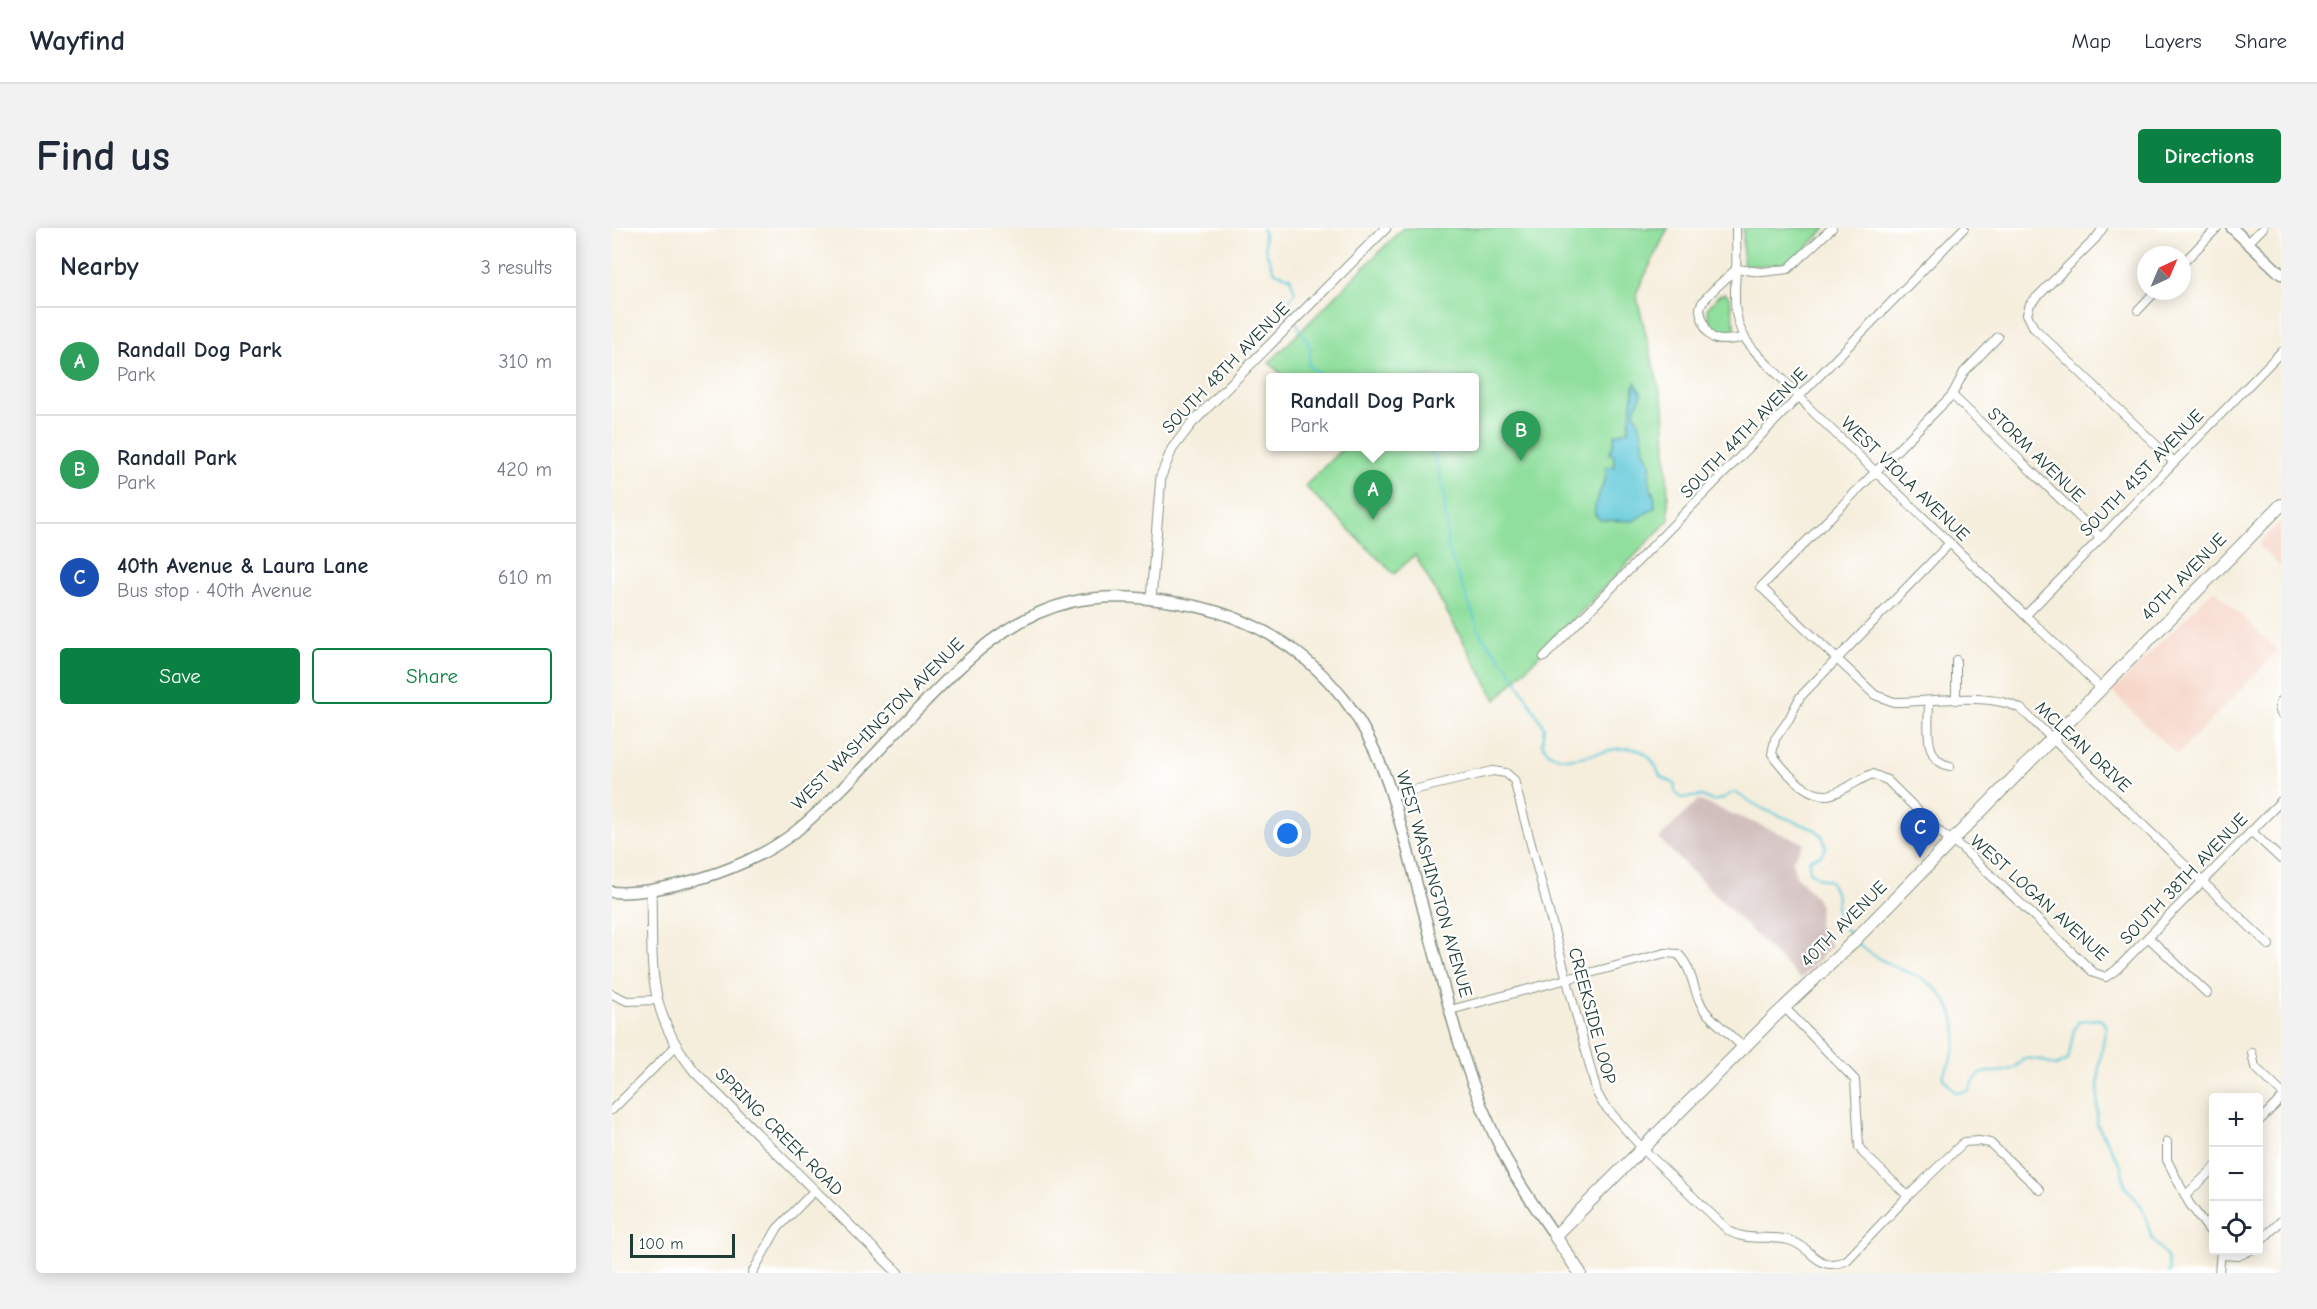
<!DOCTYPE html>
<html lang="en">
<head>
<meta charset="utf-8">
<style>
  :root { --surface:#fff; --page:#f2f2f3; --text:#1f2937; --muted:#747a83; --line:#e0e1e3; --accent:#0b8043 }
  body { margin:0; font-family:"Comic Neue",sans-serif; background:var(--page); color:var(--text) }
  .controls { position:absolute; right:18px; bottom:18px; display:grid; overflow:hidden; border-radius:6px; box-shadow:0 3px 15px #0003 }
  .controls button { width:54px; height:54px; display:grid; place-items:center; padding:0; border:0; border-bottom:2px solid var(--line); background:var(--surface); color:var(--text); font:30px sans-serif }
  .compass { position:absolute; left:1525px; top:18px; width:54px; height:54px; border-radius:50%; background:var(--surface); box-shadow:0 3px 15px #0003; rotate:44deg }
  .scale { position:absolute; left:18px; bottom:15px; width:105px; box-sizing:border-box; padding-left:6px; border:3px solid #1f3d34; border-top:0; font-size:16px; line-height:21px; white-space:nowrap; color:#1f3d34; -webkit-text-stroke:4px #fff; paint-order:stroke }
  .you { position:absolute; left:676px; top:606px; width:21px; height:21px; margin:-15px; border:4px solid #fff; border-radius:50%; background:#1a73e8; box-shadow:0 0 0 9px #1a73e833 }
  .badge { display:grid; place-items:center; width:39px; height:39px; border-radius:50%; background:var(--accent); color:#fff; font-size:20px; font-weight:700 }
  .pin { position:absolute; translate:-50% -50px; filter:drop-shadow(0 2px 3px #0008) }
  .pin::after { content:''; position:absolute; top:32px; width:21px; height:18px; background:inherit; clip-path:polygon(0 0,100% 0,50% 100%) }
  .popup { position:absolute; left:654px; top:145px; width:213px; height:78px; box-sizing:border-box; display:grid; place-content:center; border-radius:6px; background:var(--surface); filter:drop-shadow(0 2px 4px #0005); font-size:20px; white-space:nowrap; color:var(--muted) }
  .popup b { font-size:22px; color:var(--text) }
  .popup::after { content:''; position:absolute; left:50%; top:100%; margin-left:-12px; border:12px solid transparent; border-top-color:var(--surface) }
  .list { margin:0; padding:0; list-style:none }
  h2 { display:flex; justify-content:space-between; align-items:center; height:78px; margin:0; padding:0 24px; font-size:26px }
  h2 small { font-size:20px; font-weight:400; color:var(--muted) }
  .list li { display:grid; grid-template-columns:39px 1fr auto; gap:18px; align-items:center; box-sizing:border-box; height:108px; padding:0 24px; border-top:2px solid var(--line) }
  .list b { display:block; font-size:22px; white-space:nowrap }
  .list p { margin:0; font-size:20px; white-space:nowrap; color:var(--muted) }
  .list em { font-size:20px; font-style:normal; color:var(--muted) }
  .actions { display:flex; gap:12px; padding:18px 24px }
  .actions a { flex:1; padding:14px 0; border:2px solid var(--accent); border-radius:6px; text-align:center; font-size:21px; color:var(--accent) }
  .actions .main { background:var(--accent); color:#fff }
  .icon { flex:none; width:33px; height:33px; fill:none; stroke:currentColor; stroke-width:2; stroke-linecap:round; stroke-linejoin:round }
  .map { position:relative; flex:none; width:1669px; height:1045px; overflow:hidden; border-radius:6px }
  header { display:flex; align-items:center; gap:36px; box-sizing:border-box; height:84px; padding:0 30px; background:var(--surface); border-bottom:2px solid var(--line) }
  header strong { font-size:28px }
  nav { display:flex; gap:33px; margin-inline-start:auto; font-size:21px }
  .intro { display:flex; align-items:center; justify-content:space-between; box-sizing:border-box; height:144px; padding:0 36px }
  h1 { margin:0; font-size:42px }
  .button { padding:15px 27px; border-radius:6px; background:var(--accent); color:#fff; font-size:21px; font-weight:700 }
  main { display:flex; gap:36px; padding:0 36px }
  aside { flex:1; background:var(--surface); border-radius:6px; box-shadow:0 3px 15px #0003 }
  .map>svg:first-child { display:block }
  .built { fill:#f5d2c2 }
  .industrial { fill:#d1bfbd }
  .green { fill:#90df9d; stroke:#588e68; stroke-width:1.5 }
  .water { fill:#5ec8d8; stroke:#3e8286; stroke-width:1.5 }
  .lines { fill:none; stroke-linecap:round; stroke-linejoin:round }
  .stream { stroke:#5ec8d8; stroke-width:2 }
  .minor-casing { stroke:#8a9688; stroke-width:10 }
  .tertiary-casing { stroke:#8a9688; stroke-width:11 }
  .secondary-casing { stroke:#8a9688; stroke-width:13 }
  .primary-casing { stroke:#8a9688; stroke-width:14 }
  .minor { stroke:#fff; stroke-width:8 }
  .tertiary { stroke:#fff; stroke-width:9 }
  .secondary { stroke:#fff; stroke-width:10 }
  .primary { stroke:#fff; stroke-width:12 }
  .labels { text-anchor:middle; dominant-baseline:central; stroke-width:4.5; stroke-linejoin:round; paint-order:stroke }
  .street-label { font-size:18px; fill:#1f3d34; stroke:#fff }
</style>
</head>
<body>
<header>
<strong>Wayfind</strong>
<nav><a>Map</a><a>Layers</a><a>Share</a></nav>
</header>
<div class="intro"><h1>Find us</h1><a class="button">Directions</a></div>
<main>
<aside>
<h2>Nearby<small>3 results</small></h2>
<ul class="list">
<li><span class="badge" style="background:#2e9e5b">A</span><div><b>Randall Dog Park</b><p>Park</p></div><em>310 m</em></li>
<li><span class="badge" style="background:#2e9e5b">B</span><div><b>Randall Park</b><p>Park</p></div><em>420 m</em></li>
<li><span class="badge" style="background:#1a4fb4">C</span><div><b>40th Avenue &amp; Laura Lane</b><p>Bus stop · 40th Avenue</p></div><em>610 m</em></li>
</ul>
<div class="actions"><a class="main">Save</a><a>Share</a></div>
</aside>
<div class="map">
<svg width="1669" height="1045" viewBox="0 0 1669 1045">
  <rect width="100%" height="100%" fill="#fff"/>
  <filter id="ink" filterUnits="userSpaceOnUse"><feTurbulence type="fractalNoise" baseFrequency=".0167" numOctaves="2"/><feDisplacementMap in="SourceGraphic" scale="12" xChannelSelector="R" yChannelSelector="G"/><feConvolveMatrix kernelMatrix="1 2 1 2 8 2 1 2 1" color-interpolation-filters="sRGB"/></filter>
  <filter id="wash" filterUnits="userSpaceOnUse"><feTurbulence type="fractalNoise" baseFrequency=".008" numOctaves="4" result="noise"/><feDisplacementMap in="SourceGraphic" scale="24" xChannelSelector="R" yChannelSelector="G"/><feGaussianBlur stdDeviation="1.35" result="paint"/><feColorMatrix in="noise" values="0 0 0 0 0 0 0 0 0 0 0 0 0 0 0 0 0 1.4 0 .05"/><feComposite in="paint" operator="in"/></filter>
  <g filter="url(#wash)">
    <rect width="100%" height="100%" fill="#f6eedd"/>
    <!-- built -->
    <g class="built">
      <polygon points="1669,293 1669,339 1646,317"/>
      <polygon points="1602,361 1666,423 1565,527 1500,464"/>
    </g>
    <!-- industrial -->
    <polygon class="industrial" points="1086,572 1192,615 1180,632 1184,648 1204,669 1208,679 1206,698 1219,718 1188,751 1047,611"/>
    <!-- green -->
    <g class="green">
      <polygon points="791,0 1056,0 1024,66 1052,179 1057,292 884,472 803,327 782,346 693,258 732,219 863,218 863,150 673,149 657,135"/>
      <path d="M1131,0h83c-33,33 -32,40 -81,37l-2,-2z"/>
      <polygon points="1113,65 1118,70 1123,100 1119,106 1106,107 1100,101 1095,81 1107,67"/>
    </g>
    <!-- water -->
    <path class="water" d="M1023,154l7,12 -8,17 7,17 3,22 7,15 -2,11 3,17 2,-1 1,16 -22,13 -32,-1 -6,-5c-3,-19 14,-31 11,-48h8v-12l-5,-1 4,-9 2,-11 13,-3z"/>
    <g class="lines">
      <!-- stream -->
      <g class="stream">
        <polyline points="651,0 654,24 663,44 678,49 683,64 674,77 681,89"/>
        <polyline points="684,94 699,120 696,137 713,150"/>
        <path d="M815,218l9,14 8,33 4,56 33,86 28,33 35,59 -2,17c3,3 6,9 10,10 34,19 87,-37 108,22l15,8v7l6,7 21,-2 10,5 10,-2 12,-7 29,17 53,21 7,7 3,11 -5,7 -11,4 -1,12 10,7 11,3 7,16 -1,10 5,17 10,11"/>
        <path d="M1245,714c11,12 28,20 43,27 8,4 18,6 25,11 35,24 40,62 17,97l14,16 13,-2c11,-28 20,-15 40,-21 6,-1 12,-8 16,-12l16,2 15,6 12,-6 6,-30 5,-9 21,-2 6,7 -7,41 -2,57 24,42 4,20 17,21 10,31 15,19 3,14 -2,2"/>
      </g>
    </g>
  </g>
  <g filter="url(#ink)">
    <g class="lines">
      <defs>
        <g id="minor">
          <path d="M1124,0c0,14 1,28 0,42 -2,28 -4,56 17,79 17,20 39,36 55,58l293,281"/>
          <polyline points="1491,0 1484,10 1418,76 1415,86 1422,100 1562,234"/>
          <polyline points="1636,15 1651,0"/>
          <polyline points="1570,36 1605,0"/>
          <path d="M1124,41c-10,10 -25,21 -34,34 -4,6 -1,12 1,18 7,25 19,19 41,17"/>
          <polyline points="1124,41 1150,44 1176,41 1220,0"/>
          <polyline points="1526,82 1544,63"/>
          <path d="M1386,109l-34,35 -12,23 -191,192 114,108 19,7c37,0 95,-11 127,7l248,236"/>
          <polyline points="1340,167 1488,309"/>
          <path d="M1338,315l-150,154 -11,22 -14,20 -3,15c11,15 33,42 54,41 12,0 33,-16 46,-21l15,6 54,53 21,15 132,125 12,4 10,-7 165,-169"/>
          <polyline points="1414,387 1669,124"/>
          <polyline points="932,429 1352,0"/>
          <polyline points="1344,432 1344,472"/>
          <polyline points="1669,473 1667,479 1669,486"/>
          <path d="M1317,474c0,21 -7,59 21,64"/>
          <path d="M780,567l101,-24 13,2 8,7 83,313 6,11 40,45 86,82c20,12 44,2 65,11 21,9 24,31 53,18l61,-64 56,-54 15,-1 11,2 50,47"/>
          <polyline points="1639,603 1669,631"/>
          <polyline points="1536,709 1595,765"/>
          <polyline points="0,766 15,773 45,772"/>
          <polyline points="1172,779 1243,852 1247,919 1251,925 1296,968"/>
          <path d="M838,782l215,-57 13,1c16,15 14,39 27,57 11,13 27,24 38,37"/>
          <polyline points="1640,825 1643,839 1669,864"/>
          <polyline points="0,882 63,819"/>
          <polyline points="1646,894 1669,871"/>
          <polyline points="1555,914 1555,932 1577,975 1602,1009"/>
          <polyline points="1574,967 1602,940"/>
          <polyline points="1646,1016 1669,993"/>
          <polyline points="1610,1027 1626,1028 1639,1022"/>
          <polyline points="140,1045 165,1001 202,963"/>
          <polyline points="1607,1045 1609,1023"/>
        </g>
        <g id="tertiary">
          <polyline points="539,371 549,248 560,221 580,195 774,0"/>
          <path d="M39,663c2,75 -6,119 44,181l203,201"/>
        </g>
        <g id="secondary">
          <polyline points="1620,0 1669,46"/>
          <path d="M0,664c27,2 52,-4 79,-11 35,-9 75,-26 104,-49 45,-37 83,-82 123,-123 46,-47 87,-91 153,-107 35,-8 72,-5 108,1 67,11 123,43 165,96 38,49 52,109 68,167 16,61 31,123 49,183 12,39 28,77 47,114 13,25 31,49 47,73"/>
        </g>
        <polyline id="primary" points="968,1045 943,1008 1161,790 1231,724 1669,277"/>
      </defs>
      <!-- minor casing -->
      <use href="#minor" class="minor-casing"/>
      <!-- tertiary casing -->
      <use href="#tertiary" class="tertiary-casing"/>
      <!-- secondary casing -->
      <use href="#secondary" class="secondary-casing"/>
      <!-- primary casing -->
      <use href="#primary" class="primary-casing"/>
      <!-- minor -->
      <use href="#minor" class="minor"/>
      <!-- tertiary -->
      <use href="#tertiary" class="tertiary"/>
      <!-- secondary -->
      <use href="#secondary" class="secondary"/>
      <!-- primary -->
      <use href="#primary" class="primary"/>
    </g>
  </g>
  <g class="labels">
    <!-- street labels -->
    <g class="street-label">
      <text transform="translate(614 140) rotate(-46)">SOUTH 48TH AVENUE</text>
      <text transform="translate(1132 205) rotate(-46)">SOUTH 44TH AVENUE</text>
      <text transform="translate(1424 227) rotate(44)">STORM AVENUE</text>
      <text transform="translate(1530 245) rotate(-46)">SOUTH 41ST AVENUE</text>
      <text transform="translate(1293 251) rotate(44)">WEST VIOLA AVENUE</text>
      <text transform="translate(1572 349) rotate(-46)">40TH AVENUE</text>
      <text transform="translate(266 496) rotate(-45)">WEST WASHINGTON AVENUE</text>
      <text transform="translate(1471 519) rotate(43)">MCLEAN DRIVE</text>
      <text transform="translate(1572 651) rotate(-46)">SOUTH 38TH AVENUE</text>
      <text transform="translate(822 656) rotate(74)">WEST WASHINGTON AVENUE</text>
      <text transform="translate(1427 670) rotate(42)">WEST LOGAN AVENUE</text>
      <text transform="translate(1232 696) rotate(-45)">40TH AVENUE</text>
      <text transform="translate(980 788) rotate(75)">CREEKSIDE LOOP</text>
      <text transform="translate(167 904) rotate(45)">SPRING CREEK ROAD</text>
    </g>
  </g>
</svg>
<div class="controls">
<button>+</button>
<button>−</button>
<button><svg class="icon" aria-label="locate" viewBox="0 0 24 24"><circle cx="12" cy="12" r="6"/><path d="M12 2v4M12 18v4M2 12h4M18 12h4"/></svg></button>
</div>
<svg class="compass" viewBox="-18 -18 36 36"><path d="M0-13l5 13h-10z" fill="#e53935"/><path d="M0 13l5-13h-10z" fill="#747a83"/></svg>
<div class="scale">100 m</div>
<div class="you"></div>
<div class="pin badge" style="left:761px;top:292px;background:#2e9e5b">A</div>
<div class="popup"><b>Randall Dog Park</b>Park</div>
<div class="pin badge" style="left:909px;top:233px;background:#2e9e5b">B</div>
<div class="pin badge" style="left:1308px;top:630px;background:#1a4fb4">C</div>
</div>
</main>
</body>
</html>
